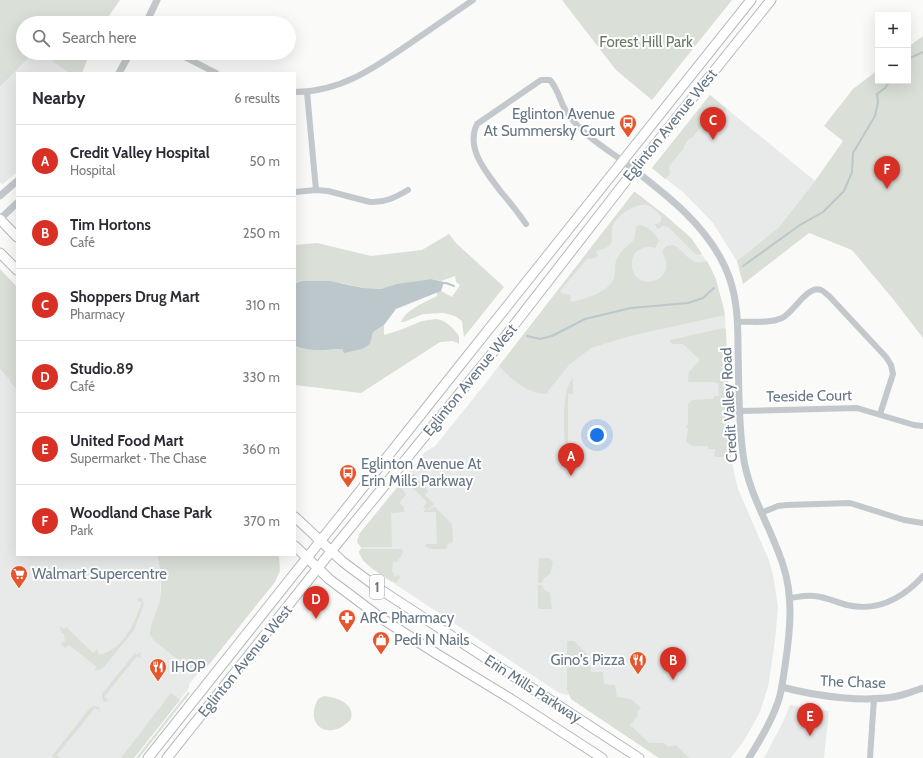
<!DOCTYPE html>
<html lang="en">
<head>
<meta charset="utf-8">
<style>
  :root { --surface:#fff; --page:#f2f2f3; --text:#2b2b33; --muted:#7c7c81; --line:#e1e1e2; --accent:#d93025 }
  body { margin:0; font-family:Cabin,sans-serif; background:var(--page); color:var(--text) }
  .controls { position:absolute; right:12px; top:12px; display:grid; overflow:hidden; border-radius:0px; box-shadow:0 4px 16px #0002 }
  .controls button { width:36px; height:36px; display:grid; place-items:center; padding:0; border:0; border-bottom:1px solid var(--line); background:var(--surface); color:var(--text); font:20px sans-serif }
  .you { position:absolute; left:597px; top:435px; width:14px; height:14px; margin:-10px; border:3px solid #fff; border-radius:50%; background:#1a73e8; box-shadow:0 0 0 6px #1a73e833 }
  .badge { display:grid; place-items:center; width:26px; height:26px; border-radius:50%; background:var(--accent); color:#fff; font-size:13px; font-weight:700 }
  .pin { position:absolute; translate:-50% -33px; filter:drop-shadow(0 1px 2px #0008) }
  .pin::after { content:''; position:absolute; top:21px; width:14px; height:12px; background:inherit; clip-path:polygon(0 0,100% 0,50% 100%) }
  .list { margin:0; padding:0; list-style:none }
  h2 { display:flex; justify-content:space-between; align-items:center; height:52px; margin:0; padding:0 16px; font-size:17px }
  h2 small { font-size:13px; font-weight:400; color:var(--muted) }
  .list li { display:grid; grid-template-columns:26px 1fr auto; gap:12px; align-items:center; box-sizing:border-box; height:72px; padding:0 16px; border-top:1px solid var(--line) }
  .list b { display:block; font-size:15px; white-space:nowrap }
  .list p { margin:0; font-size:13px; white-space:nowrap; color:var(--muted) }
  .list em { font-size:13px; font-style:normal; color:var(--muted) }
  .icon { flex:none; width:22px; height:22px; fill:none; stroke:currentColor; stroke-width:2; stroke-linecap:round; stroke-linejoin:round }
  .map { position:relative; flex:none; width:923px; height:758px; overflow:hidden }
  .search { position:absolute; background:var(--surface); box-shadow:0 4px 16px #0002; left:16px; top:16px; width:280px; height:44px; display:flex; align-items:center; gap:10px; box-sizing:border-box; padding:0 14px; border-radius:22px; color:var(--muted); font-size:15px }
  .panel { position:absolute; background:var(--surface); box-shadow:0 4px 16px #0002; left:16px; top:72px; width:280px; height:484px; border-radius:0px }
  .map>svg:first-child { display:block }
  .built { fill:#e8e9e9 }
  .green { fill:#dadfd7 }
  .water { fill:#bbc7cb }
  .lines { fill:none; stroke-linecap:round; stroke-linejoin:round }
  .stream { stroke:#bbc7cb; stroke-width:2 }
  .primary-casing { stroke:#b5babe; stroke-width:11 }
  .minor { stroke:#c3c8cc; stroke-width:6 }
  .tertiary { stroke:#c3c8cc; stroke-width:7 }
  .primary { stroke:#fff; stroke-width:9 }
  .labels { text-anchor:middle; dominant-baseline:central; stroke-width:4; stroke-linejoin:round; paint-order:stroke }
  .shield { fill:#fff; stroke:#939fa8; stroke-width:1 }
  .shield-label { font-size:14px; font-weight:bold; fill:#657683 }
  .park-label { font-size:15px; fill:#687a64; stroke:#fff }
  .poi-label { font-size:15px; fill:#657683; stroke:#fff; text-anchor:start }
  .street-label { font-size:15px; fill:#657683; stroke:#fff }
</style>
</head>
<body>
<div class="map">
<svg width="923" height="758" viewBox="0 0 923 758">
  <rect width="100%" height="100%" fill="#fafaf8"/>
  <!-- built -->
  <g class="built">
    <polygon points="33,53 41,53 69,73 17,73 17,172 3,184 0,183 0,87"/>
    <polygon points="710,95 815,181 779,227 737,261 713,223 684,193 652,168"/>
    <polygon points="634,192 635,192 666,216 691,238 712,270 723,304 725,315 729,436 731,457 734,472 738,489 768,558 773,575 778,607 775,641 768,687 760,712 745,739 731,758 659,758 574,701 569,695 559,693 392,582 363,561 359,553 361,547 357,543 360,533 425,452 435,446 485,384"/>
    <polygon points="0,369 11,380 9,381 17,390 17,555 157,555 161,572 160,597 158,610 150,631 151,637 153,640 187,668 199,672 189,684 189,688 134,758 0,758"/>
    <polygon points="790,705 829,711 824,758 764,758 783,722"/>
  </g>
  <!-- green -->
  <g class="green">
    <polygon points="0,0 120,0 104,23 23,23 23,53 33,53 0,87"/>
    <polygon points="562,0 732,0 652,100 616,70"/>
    <polygon points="923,36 923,338 893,299 852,250 809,233 743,284 737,261 779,227 815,181 843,141 824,126 853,89 878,70 878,81 908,81 908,47"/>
    <polygon points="41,53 90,53 82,73 69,73"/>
    <polygon points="710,95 727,109 723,113 716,108 691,139 690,138 683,147 684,148 669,166 670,174 665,179 652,168"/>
    <path d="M634,192h1l31,24 25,22 11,16 -4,1 -4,-2 -26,-26 -5,-1 -5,3 -4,-5h3l4,-3v-5c-4,-4 -9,-10 -15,-11 -11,-2 -32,12 -34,23 -1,4 1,11 -1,15 -2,5 -9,6 -13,7l-2,2 2,3 -2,3 -9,1 -27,32 1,2 9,2 1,7c13,-3 33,-8 41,-20 5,-6 2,-15 4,-21 2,-8 12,-16 18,-21l2,-12 2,-3c9,0 18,9 21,16l-4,7c-7,-2 -14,-1 -20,5 -3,4 -4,10 -3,15 5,26 48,12 30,-16l4,-6 7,-1c14,6 15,22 34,16l9,18 9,36 -95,21 -39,12 -22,17 -21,26v2c-16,5 -39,-16 -49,-27z"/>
    <path d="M449,234l8,10 47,43 -40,50 -2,-16 -7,-5 -11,-3 -21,1 -19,8h-3c5,-13 25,-20 36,-26v-5h4l11,6 8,-12 -4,-3 -1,-6 -14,5 -10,-2 -14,2 -36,8 -18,-1 -21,-5 -39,-2 -8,2v-38l22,-2 54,13 51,-6z"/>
    <polygon points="0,269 17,287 17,390 9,381 10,380 0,369"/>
    <path d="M436,319c10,1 17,9 23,17v8l-6,-3 -13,1 -79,51 -66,-8v-39c24,8 50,3 75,-2l3,-12 11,-7v10l19,-6 19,-8z"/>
    <polygon points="724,328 726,329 731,457 717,457 714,456 715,449 708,449 708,446 692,446 686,441 688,430 686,425 688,425 688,404 693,400 714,399 714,396 719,396 718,383 714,383 714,382 688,382 689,372 700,360 683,344 673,344 670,341 670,340"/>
    <path d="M573,378v16h-5v56l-3,3c0,-19 -5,-61 8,-75z"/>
    <polygon points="409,472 414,475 428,491 425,495 434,504 429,509 423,508 427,502 404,479"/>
    <polygon points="398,487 401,488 406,494 399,503 404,507 404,512 391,513 392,547 361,547 357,541 360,533"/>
    <polygon points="434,506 452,524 453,542 448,544 446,549 430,549 425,546 426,544 437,544 436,512 424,512 425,509 430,510"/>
    <path d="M361,549h41l1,4 -6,9 -4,-1 -1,9 2,7 5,-2 1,2 -4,6 -3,-3 -1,2c-11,-8 -30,-17 -33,-31z"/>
    <path d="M157,555h121l1,2 1,14 -5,11 -68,85 -8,4v1l-9,-2 -37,-30c-1,-2 -3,-4 -3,-6 -1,-7 9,-26 10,-36 2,-14 1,-29 -3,-43z"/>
    <polygon points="539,558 549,558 553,562 550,574 544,578 542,583 538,583"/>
    <polygon points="538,585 542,585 544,590 550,593 552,609 540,609 538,608"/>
    <path d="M141,597l2,4 1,3 -10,26 -31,38 -9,3 3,-4 -28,-22 -4,3 -5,-5 5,-1 -1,-8 -3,-2 -1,-6 4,3 2,-2 27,26 4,-4 2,6c25,-6 35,-31 43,-53l-4,-1v-2z"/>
    <polygon points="567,641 574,641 589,656 591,672 603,672 604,684 615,685 617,697 631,699 641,708 637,712 638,716 630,725 649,743 664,743 668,747 676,745 689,758 659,758 571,699 567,689"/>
    <polygon points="141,652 140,658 137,656 104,697 108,700 106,702 103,701 102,694 135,653 137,655"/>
    <polygon points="188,692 190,693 139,758 136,758"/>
    <polygon points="171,693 180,700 134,758 121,758"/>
    <path d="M324,696c13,1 31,8 27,23 -20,23 -48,8 -33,-20z"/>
    <polygon points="93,706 99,707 100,711 95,708 57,755 60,758 54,758 52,756 89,709"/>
  </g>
  <!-- water -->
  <path class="water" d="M431,279l13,3 -3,9 -45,18 -12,16 -11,7 -3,12 -8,5 -18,4 -2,-4c-17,1 -31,3 -47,-3v-63l8,-2h27l33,7 18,1 16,-5z"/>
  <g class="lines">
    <!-- stream -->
    <g class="stream">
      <polyline points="908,59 923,52"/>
      <polyline points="743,266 800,225 823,212 844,191 852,172 853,153 875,116 878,102 877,94 885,88 890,81"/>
      <polyline points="443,283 446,283 454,286"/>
      <polyline points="527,336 540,339 552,336 585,319 631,308 688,303 703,298 714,288"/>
    </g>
    <defs>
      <g id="primary">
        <polyline points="0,219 17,237"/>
        <polyline points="0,253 17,270"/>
        <polyline points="295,517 343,562 378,588 639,758"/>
        <polyline points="295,546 329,579 381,618 437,654 511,699 602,758"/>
        <polyline points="148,758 461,364 751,0"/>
        <polyline points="167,758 341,539 490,356 625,182 771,0"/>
      </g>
    </defs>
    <!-- primary casing -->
    <use href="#primary" class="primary-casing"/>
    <!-- minor -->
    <g class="minor">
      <polyline points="177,53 216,73"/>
      <path d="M295,92c46,0 81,-25 117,-50 20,-14 41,-28 61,-42"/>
      <polyline points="307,92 316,190"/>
      <path d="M295,192l21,-2 12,1 42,11c15,1 26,-5 38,-12"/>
      <path d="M526,224c-8,-11 -16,-22 -25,-32 -14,-19 -36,-43 -24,-68l64,-44h9c10,12 10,24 18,34 14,20 35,33 55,47"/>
      <path d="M738,322c13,-1 31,2 44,-4 11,-5 26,-34 39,-28 3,1 5,4 8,6l57,61 5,8 2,9 -13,40"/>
      <polyline points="740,411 857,408 914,425 923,426"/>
      <polyline points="761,513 778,506 786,505 850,503 904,520 923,523"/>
      <path d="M790,598c8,-1 16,-3 24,-2 12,1 22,6 33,9 30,7 56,-7 76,-29"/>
      <polyline points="870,758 874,698"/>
    </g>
    <!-- tertiary -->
    <g class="tertiary">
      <polyline points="146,23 157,0"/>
      <polyline points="119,73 130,53"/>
      <path d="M623,161c38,30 81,60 102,106 12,25 13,53 13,81 1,35 0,71 5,106 5,40 28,73 40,111 11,33 7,67 2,101 -2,12 -3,25 -7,36 -7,20 -18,38 -29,56"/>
      <polyline points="0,196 17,181"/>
      <polyline points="0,219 17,203"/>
      <path d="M782,687c33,9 87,17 120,8 7,-2 14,-5 21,-7"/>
    </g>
    <!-- primary -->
    <use href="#primary" class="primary"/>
  </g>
  <!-- icons -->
  <defs>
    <symbol id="bus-pin" viewBox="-11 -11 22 30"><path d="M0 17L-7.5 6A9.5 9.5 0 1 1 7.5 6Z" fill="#e4572e" stroke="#fff"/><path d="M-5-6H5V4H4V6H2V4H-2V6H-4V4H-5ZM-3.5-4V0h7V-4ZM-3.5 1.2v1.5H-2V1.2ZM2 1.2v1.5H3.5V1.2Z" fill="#fff"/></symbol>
    <symbol id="supermarket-pin" viewBox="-11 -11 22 30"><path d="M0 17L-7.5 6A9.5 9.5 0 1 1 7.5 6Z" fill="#e4572e" stroke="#fff"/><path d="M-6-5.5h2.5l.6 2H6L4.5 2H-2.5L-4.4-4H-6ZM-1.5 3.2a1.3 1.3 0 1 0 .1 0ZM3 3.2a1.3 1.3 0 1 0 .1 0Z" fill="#fff"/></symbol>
    <symbol id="pharmacy-pin" viewBox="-11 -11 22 30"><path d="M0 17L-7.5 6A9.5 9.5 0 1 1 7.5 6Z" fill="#e4572e" stroke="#fff"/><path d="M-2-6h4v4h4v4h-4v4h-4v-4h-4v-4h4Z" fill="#fff"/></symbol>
    <symbol id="shop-pin" viewBox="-11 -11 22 30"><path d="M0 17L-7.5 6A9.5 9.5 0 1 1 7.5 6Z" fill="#e4572e" stroke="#fff"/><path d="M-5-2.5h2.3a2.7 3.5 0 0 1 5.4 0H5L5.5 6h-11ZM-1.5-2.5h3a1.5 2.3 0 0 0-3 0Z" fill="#fff"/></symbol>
    <symbol id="restaurant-pin" viewBox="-11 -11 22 30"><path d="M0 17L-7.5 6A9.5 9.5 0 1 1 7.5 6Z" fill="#e4572e" stroke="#fff"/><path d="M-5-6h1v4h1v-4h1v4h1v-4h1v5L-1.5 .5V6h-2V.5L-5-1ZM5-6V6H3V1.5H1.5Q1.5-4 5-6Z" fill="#fff"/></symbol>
  </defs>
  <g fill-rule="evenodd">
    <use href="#bus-pin" x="618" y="113" width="20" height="27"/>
    <use href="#bus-pin" x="338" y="463" width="20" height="27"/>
    <use href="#supermarket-pin" x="9" y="564" width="20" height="27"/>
    <use href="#pharmacy-pin" x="337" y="608" width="20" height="27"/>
    <use href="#shop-pin" x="371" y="630" width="20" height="27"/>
    <use href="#restaurant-pin" x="628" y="650" width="20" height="27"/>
    <use href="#restaurant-pin" x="148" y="657" width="20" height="27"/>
  </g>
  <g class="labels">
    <!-- shield labels -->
    <rect class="shield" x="370" y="575" width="14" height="24" rx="3"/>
    <g class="shield-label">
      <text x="377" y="587">1</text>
    </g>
    <!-- park labels -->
    <g class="park-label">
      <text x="646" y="42">Forest Hill Park</text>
    </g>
    <!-- poi labels -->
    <g class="poi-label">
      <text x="615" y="114" text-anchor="end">Eglinton Avenue<tspan x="615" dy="17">At Summersky Court</tspan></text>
      <text x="361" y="464">Eglinton Avenue At<tspan x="361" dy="17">Erin Mills Parkway</tspan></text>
      <text x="32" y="574">Walmart Supercentre</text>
      <text x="360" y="618">ARC Pharmacy</text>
      <text x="394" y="640">Pedi N Nails</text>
      <text x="625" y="660" text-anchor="end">Gino's Pizza</text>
      <text x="171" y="667">IHOP</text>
    </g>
    <!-- street labels -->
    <g class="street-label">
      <text transform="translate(670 125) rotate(-51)">Eglinton Avenue West</text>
      <text transform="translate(470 380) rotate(-51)">Eglinton Avenue West</text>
      <text transform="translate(809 396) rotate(-1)">Teeside Court</text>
      <text transform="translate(729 405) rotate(-93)">Credit Valley Road</text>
      <text transform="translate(245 661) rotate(-51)">Eglinton Avenue West</text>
      <text transform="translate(853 682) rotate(2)">The Chase</text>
      <text transform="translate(533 689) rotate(33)">Erin Mills Parkway</text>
    </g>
  </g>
</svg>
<div class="controls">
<button>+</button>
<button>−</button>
</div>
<div class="you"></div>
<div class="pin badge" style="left:571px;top:476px">A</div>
<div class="pin badge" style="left:673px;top:680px">B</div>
<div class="pin badge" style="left:713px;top:140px">C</div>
<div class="pin badge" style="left:316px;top:619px">D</div>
<div class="pin badge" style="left:810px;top:736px">E</div>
<div class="pin badge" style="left:887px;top:189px">F</div>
<div class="search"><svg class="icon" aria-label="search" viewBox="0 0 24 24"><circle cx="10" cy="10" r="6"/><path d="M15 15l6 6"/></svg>Search here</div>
<section class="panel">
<h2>Nearby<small>6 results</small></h2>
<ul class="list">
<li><span class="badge">A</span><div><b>Credit Valley Hospital</b><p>Hospital</p></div><em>50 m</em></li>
<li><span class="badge">B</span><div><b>Tim Hortons</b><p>Café</p></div><em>250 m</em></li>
<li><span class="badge">C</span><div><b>Shoppers Drug Mart</b><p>Pharmacy</p></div><em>310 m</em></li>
<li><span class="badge">D</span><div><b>Studio.89</b><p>Café</p></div><em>330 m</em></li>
<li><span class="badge">E</span><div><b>United Food Mart</b><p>Supermarket · The Chase</p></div><em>360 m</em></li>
<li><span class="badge">F</span><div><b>Woodland Chase Park</b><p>Park</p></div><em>370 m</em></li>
</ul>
</section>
</div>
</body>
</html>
